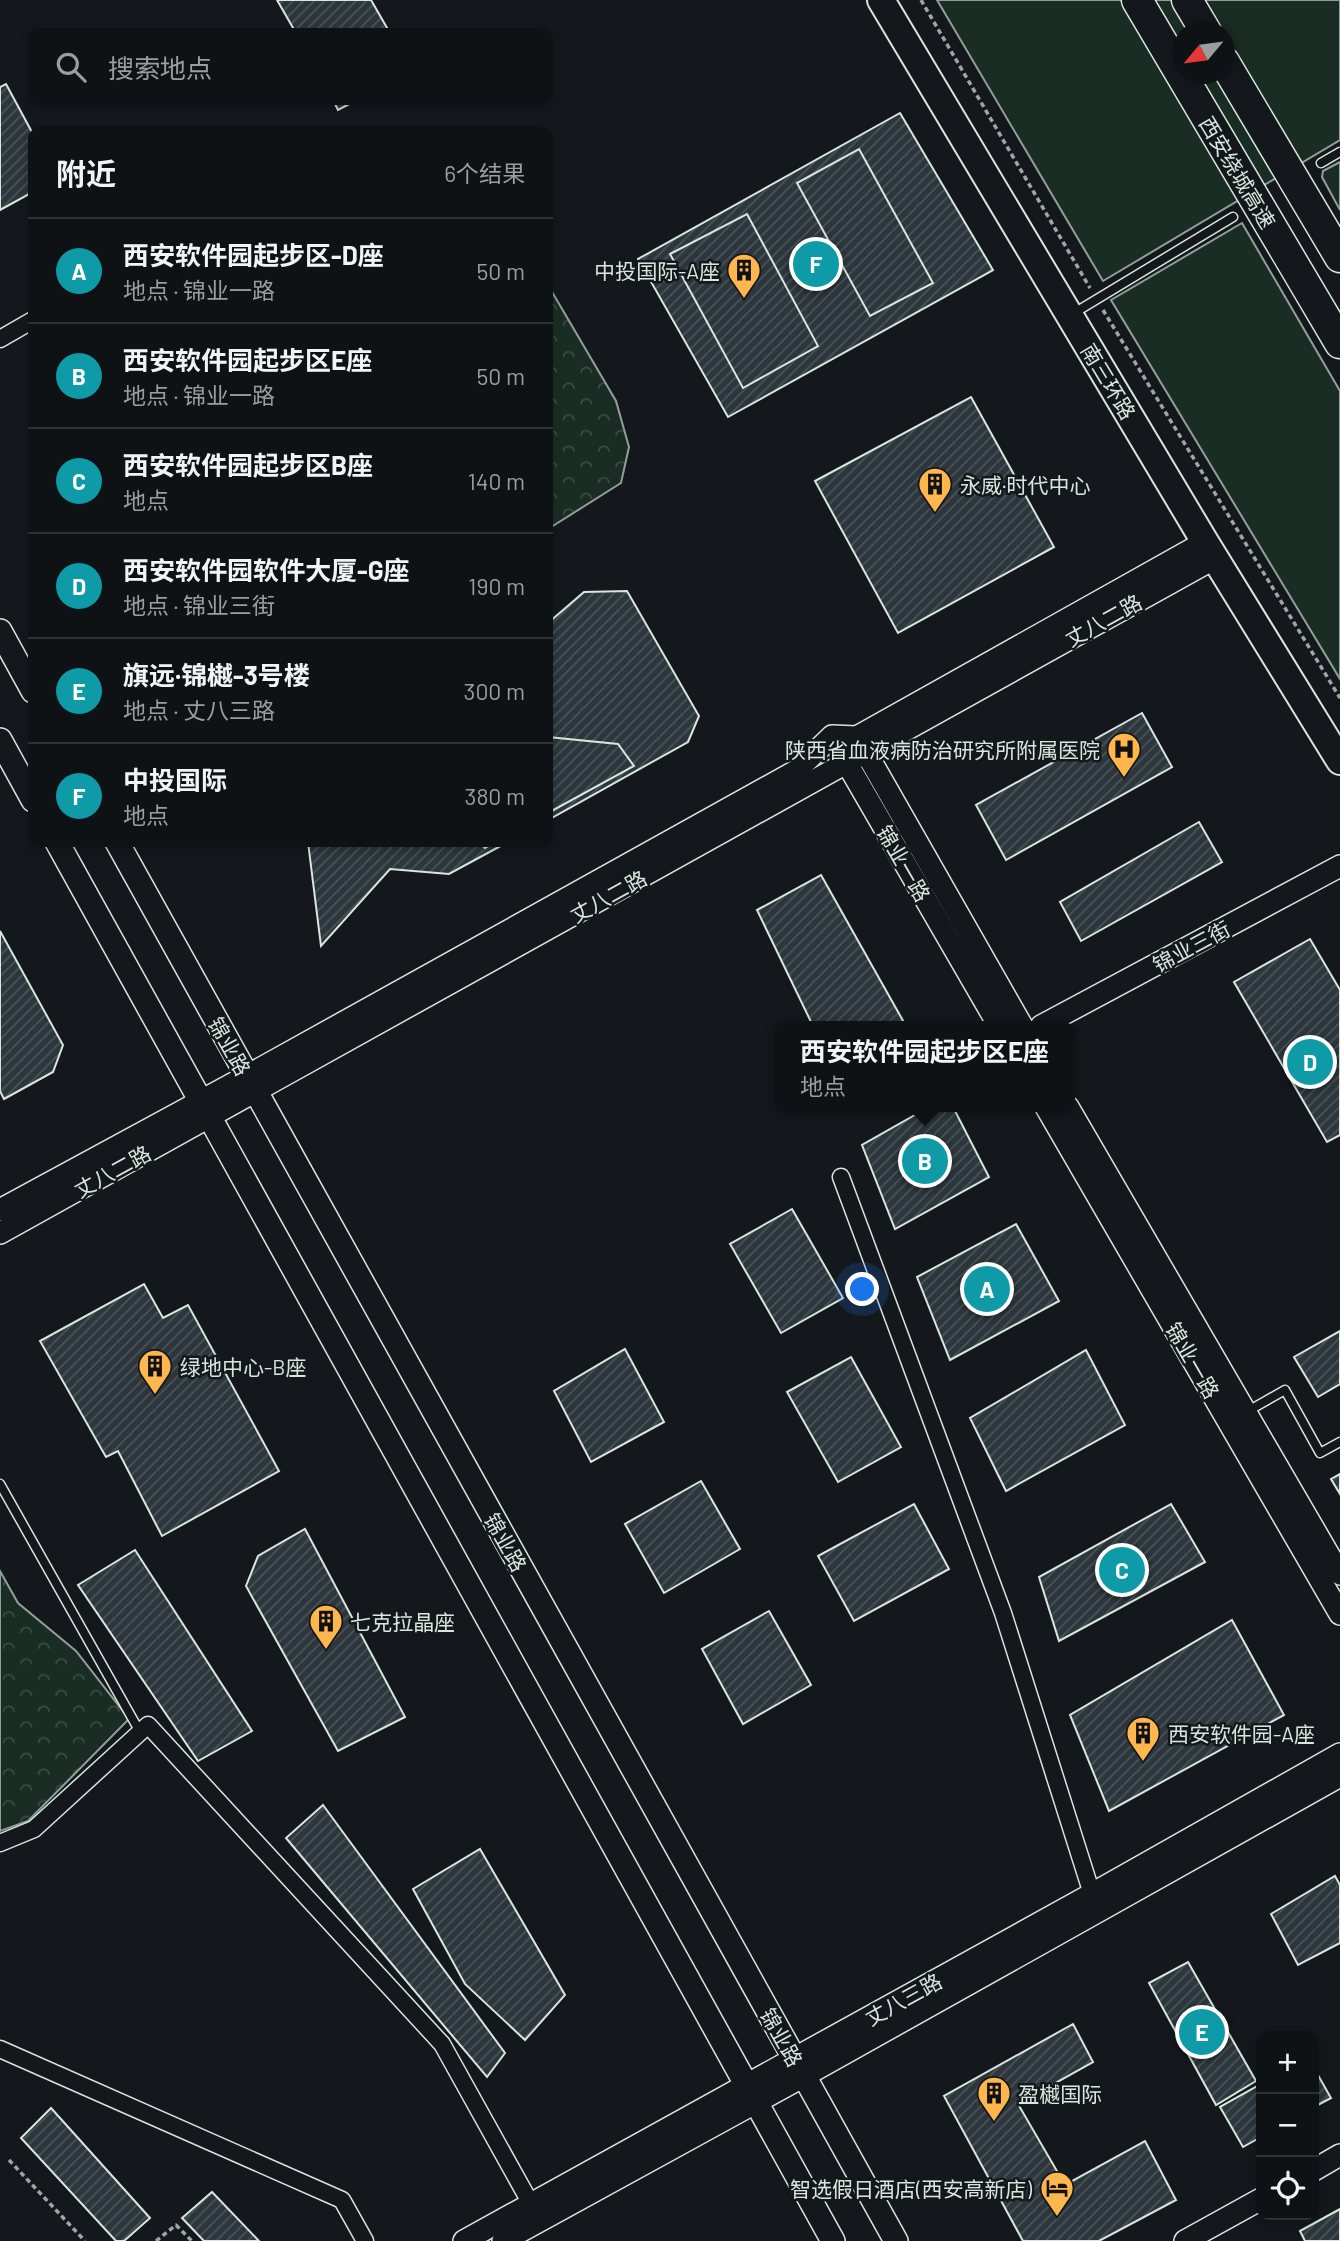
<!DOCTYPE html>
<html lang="zh">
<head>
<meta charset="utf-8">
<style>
  :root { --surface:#0f1215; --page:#1d2022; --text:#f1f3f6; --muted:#9b9ea0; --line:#2f3234; --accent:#ffb74d }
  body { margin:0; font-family:Barlow,"Noto Sans SC",sans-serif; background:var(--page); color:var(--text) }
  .controls { position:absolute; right:21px; bottom:21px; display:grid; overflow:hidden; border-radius:14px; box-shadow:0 4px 10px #0003 }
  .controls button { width:63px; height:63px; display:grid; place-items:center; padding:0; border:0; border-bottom:2px solid var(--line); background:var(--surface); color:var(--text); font:35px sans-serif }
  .compass { position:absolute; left:1172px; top:21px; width:63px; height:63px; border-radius:50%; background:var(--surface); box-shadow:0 4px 10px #0003; rotate:241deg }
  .you { position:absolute; left:863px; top:1290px; width:24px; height:24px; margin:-18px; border:5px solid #fff; border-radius:50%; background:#1a73e8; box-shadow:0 0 0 10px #1a73e833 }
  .badge { display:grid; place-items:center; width:46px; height:46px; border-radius:50%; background:var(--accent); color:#fff; font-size:23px; font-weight:700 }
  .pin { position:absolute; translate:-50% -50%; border:4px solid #fff; box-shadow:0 2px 7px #0006 }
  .popup { position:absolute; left:774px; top:1021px; width:301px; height:91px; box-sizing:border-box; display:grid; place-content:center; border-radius:14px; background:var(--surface); filter:drop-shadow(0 2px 5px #0005); font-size:23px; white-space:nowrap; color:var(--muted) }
  .popup b { font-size:26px; color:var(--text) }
  .popup::after { content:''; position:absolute; left:50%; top:100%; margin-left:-14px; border:14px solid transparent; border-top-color:var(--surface) }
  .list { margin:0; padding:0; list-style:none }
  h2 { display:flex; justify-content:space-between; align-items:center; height:91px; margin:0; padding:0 28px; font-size:30px }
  h2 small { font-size:23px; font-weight:400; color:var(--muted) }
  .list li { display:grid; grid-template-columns:46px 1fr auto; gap:21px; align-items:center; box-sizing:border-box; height:105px; padding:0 28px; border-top:2px solid var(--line) }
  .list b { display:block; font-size:26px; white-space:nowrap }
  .list p { margin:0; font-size:23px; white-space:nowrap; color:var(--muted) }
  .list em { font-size:23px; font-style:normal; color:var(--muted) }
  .icon { flex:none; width:38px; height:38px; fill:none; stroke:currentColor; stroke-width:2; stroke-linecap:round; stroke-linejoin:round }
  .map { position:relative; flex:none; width:1340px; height:2241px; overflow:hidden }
  .search { position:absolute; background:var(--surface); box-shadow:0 4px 10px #0003; left:28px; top:28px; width:525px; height:77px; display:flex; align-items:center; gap:18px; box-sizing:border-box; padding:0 24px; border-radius:14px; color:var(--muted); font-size:26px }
  .panel { position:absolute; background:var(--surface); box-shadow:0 4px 10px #0003; left:28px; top:126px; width:525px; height:721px; border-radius:14px }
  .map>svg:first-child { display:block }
  .green { fill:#1a2d24; stroke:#939e99; stroke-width:2; fill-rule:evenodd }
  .forest { fill:url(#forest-crowns); stroke:#939e99; stroke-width:2 }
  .building { fill:url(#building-hatch); stroke:#d8e6dc; stroke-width:2 }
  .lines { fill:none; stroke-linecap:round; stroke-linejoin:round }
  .service-casing { stroke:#d8e6dc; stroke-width:11 }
  .minor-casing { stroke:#d8e6dc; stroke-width:19 }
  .tertiary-casing { stroke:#d8e6dc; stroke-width:24 }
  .secondary-casing { stroke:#d8e6dc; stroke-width:26 }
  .trunk-casing { stroke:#d8e6dc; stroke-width:30 }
  .motorway-casing { stroke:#d8e6dc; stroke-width:33 }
  .path { stroke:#9da8a2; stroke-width:3.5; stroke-dasharray:5 3.5; stroke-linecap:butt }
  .service { stroke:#14181c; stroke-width:8 }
  .minor { stroke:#14181c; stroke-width:16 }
  .tertiary { stroke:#14181c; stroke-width:21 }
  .secondary { stroke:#14181c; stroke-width:23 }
  .trunk { stroke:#14181c; stroke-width:26 }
  .motorway { stroke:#14181c; stroke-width:30 }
  .labels { text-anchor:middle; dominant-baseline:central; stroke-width:5; stroke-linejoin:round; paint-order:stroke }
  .street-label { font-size:21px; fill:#d8e6dc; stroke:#14181c }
  .poi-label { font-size:21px; fill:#d8e6dc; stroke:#14181c; text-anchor:start }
</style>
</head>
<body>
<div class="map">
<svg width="1340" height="2241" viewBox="0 0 1340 2241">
  <defs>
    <pattern id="forest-crowns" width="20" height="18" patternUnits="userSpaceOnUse" patternTransform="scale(1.75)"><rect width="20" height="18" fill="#1a2d24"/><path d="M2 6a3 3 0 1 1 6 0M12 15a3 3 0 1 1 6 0" fill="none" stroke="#3b4b43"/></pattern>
    <pattern id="building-hatch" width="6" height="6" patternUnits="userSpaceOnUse" patternTransform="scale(1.75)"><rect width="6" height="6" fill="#2c363c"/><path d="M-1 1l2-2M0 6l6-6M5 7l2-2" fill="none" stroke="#4a5358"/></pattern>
  </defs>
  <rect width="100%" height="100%" fill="#14181c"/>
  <!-- green -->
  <g class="green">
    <path d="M937,0h403v140l-237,141zM1182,32h42v42h-42z"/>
    <polygon points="1340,162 1340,210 1322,177 1323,171"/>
    <polygon points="1242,223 1340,391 1340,679 1111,300"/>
  </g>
  <!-- forest -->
  <g class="forest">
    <polygon points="548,285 616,401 629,447 621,483 548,529"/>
    <polygon points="0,1571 18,1603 76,1651 129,1719 28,1821 0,1831"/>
  </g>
  <!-- building -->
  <g class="building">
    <polygon points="277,0 371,0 390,33 296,33"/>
    <polygon points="6,84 33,134 33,192 0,210 0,87"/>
    <polygon points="333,100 357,100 338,110"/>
    <polygon points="900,113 993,270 728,417 638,259"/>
    <polygon points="859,149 933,283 870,316 797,183"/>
    <polygon points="747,214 818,346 743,388 670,254"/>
    <polygon points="971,397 1054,547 898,633 815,481"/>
    <polygon points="627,591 699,716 688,742 548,820 548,623 584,592"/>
    <polygon points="1142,713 1172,767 1006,860 976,805"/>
    <polygon points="548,737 618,744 634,766 548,813"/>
    <polygon points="1199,822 1222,862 1081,941 1060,902"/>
    <polygon points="308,842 508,842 449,874 390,869 321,946"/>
    <polygon points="479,842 495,842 485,848"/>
    <polygon points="821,875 906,1026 813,1026 757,910"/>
    <polygon points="0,931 63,1045 53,1072 4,1099 0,1091"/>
    <polygon points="1310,939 1340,990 1340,1135 1327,1142 1234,982"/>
    <polygon points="929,1107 953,1107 989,1177 895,1229 862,1145"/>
    <polygon points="792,1209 843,1298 781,1333 730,1244"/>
    <polygon points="1016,1224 1059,1301 950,1360 917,1277"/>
    <polygon points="144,1284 163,1318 188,1305 279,1471 162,1536 118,1451 106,1457 40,1341"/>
    <polygon points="1340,1331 1340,1384 1318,1397 1294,1357"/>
    <polygon points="625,1349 664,1422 591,1462 554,1391"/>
    <polygon points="1086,1350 1125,1425 1006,1491 970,1418"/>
    <polygon points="851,1357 901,1447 838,1482 787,1392"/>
    <polygon points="1340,1474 1340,1494 1331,1479"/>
    <polygon points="701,1481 740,1549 664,1593 625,1524"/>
    <polygon points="914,1504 949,1569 854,1621 818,1556"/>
    <polygon points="1171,1504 1205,1562 1059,1641 1039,1577"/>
    <polygon points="305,1529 405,1717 338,1751 246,1586 258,1556"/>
    <polygon points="135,1550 252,1731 198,1761 78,1585"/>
    <polygon points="769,1611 811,1685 743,1724 702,1649"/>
    <polygon points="1232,1620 1284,1715 1109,1811 1070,1715"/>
    <polygon points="323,1805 505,2053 487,2077 286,1838"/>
    <polygon points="480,1849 565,1995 525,2040 465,1984 413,1889"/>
    <polygon points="1335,1876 1340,1885 1340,1943 1298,1965 1271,1914"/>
    <polygon points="1188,1962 1256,2081 1216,2105 1149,1983"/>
    <polygon points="1073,2024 1093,2062 1018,2104 1065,2185 1145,2141 1176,2200 1099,2241 1023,2241 944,2096"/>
    <polygon points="1314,2068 1331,2098 1314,2107"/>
    <polygon points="1261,2084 1261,2137 1243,2147 1220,2107"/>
    <polygon points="51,2108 150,2218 124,2241 116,2241 21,2138"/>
    <polygon points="212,2192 259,2241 204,2241 182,2218"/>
    <polygon points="1340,2209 1340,2241 1305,2241 1300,2231"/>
  </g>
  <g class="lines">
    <defs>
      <g id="service">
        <polyline points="1321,163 1340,152"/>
        <polyline points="1074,313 1233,217"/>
        <polyline points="1248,1411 1285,1390 1320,1453 1340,1442"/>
        <polyline points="0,1484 140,1732"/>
      </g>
      <g id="minor">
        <polyline points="0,339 33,320"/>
        <polyline points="841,1177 1003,1613 1092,1894"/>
        <polyline points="0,1843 34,1829 148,1725 442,2044 531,2204"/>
        <polyline points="0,2049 342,2200 365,2241"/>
      </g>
      <g id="tertiary">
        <polyline points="860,742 1022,1026"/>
        <polyline points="841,753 999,1026"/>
        <polyline points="1041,1026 1340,866"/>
        <polyline points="1046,1107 1340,1614"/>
        <polyline points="1068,1107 1340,1574"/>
        <polyline points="0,1210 247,1076 796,771 832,736 857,737 1205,542"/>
        <polyline points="0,1233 1215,558"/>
        <polyline points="1314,2170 1340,2155"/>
        <polyline points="464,2241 1092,1894 1340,1754"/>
        <polyline points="503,2241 804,2076 1340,1776"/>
        <polyline points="1185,2241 1261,2199"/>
      </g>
      <g id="secondary">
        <polyline points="0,631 33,691"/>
        <polyline points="0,740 33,800"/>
        <polyline points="57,842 833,2241"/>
        <polyline points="117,842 896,2241"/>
      </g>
      <polyline id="trunk" points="881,0 1205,542 1340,761"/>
      <g id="motorway">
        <polyline points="1137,0 1340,343"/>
        <polyline points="1187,0 1206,32"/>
        <polyline points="1224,62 1340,257"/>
      </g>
    </defs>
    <!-- service casing -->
    <use href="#service" class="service-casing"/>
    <!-- minor casing -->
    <use href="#minor" class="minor-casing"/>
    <!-- tertiary casing -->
    <use href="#tertiary" class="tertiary-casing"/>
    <!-- secondary casing -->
    <use href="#secondary" class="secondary-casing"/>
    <!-- trunk casing -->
    <use href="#trunk" class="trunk-casing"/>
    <!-- motorway casing -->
    <use href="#motorway" class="motorway-casing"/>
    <!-- path -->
    <g class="path">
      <polyline points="921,0 1090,288"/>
      <polyline points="1103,310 1340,698"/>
      <polyline points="9,2160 85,2241"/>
      <polyline points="156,2241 176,2225 192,2241"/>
    </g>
    <!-- service -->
    <use href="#service" class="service"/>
    <!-- minor -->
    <use href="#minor" class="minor"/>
    <!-- tertiary -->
    <use href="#tertiary" class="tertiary"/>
    <!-- secondary -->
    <use href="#secondary" class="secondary"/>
    <!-- trunk -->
    <use href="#trunk" class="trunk"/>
    <!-- motorway -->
    <use href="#motorway" class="motorway"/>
  </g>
  <!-- icons -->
  <defs>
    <symbol id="building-pin" viewBox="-11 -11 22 30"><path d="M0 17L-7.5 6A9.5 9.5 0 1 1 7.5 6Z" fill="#ffb74d" stroke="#14181c"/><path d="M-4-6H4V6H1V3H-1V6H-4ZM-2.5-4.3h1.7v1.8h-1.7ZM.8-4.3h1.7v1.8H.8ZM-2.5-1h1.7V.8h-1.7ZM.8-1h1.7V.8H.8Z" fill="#111"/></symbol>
    <symbol id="hospital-pin" viewBox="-11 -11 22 30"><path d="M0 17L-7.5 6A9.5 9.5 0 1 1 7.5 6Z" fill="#ffb74d" stroke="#14181c"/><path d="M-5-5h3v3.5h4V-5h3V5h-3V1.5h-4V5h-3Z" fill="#111"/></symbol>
    <symbol id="hotel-pin" viewBox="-11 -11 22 30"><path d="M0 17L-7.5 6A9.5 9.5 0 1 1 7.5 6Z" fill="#ffb74d" stroke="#14181c"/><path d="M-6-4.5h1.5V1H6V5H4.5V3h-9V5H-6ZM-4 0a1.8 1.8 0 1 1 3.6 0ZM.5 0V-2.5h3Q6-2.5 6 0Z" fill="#111"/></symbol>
  </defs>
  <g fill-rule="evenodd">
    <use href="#building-pin" x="725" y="251" width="38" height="52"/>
    <use href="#building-pin" x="916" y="465" width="38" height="52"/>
    <use href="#hospital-pin" x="1105" y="730" width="38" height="52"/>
    <use href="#building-pin" x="136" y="1347" width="38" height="52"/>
    <use href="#building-pin" x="307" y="1602" width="38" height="52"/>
    <use href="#building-pin" x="1124" y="1714" width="38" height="52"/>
    <use href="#building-pin" x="975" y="2074" width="38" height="52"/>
    <use href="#hotel-pin" x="1038" y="2169" width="38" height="52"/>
  </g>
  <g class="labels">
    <!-- street labels -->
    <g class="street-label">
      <text transform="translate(1238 172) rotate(59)">西安绕城高速</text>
      <text transform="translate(1109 381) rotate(59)">南三环路</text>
      <text transform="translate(1103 620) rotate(-29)">丈八二路</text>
      <text transform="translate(904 863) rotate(60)">锦业一路</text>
      <text transform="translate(608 896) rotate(-29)">丈八二路</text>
      <text transform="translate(1191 946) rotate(-28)">锦业三街</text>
      <text transform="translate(230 1046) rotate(61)">锦业路</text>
      <text transform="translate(112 1171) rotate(-29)">丈八二路</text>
      <text transform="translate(1193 1360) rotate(60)">锦业一路</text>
      <text transform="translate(506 1542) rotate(61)">锦业路</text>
      <text transform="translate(903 1999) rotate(-29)">丈八三路</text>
      <text transform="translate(782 2037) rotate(61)">锦业路</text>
    </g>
    <!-- poi labels -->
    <g class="poi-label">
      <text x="720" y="270" text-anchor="end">中投国际-A座</text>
      <text x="960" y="484">永威·时代中心</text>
      <text x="1100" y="749" text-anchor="end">陕西省血液病防治研究所附属医院</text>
      <text x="180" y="1366">绿地中心-B座</text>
      <text x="350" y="1621">七克拉晶座</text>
      <text x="1168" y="1733">西安软件园-A座</text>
      <text x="1018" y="2093">盈樾国际</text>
      <text x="1032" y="2188" text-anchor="end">智选假日酒店(西安高新店)</text>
    </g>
  </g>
</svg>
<div class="controls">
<button>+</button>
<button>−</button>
<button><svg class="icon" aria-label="locate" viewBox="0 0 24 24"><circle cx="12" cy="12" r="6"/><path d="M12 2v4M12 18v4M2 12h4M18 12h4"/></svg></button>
</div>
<svg class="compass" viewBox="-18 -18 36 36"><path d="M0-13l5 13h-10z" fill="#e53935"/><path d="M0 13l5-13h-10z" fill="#9b9ea0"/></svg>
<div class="you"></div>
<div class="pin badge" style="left:987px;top:1289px;background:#0f9aa8">A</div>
<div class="pin badge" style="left:925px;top:1161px;background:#0f9aa8">B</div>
<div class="popup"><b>西安软件园起步区E座</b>地点</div>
<div class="pin badge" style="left:1122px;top:1570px;background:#0f9aa8">C</div>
<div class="pin badge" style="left:1310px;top:1062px;background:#0f9aa8">D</div>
<div class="pin badge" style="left:1202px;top:2032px;background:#0f9aa8">E</div>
<div class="pin badge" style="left:816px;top:264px;background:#0f9aa8">F</div>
<div class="search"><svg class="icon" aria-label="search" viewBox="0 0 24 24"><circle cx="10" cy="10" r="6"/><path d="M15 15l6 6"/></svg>搜索地点</div>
<section class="panel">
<h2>附近<small>6个结果</small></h2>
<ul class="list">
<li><span class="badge" style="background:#0f9aa8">A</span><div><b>西安软件园起步区-D座</b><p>地点 · 锦业一路</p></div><em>50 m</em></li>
<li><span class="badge" style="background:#0f9aa8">B</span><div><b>西安软件园起步区E座</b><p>地点 · 锦业一路</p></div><em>50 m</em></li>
<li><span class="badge" style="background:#0f9aa8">C</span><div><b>西安软件园起步区B座</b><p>地点</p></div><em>140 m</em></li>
<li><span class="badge" style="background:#0f9aa8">D</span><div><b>西安软件园软件大厦-G座</b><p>地点 · 锦业三街</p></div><em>190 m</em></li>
<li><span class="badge" style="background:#0f9aa8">E</span><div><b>旗远·锦樾-3号楼</b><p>地点 · 丈八三路</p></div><em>300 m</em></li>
<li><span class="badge" style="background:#0f9aa8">F</span><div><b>中投国际</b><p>地点</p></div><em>380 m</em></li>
</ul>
</section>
</div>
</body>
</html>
